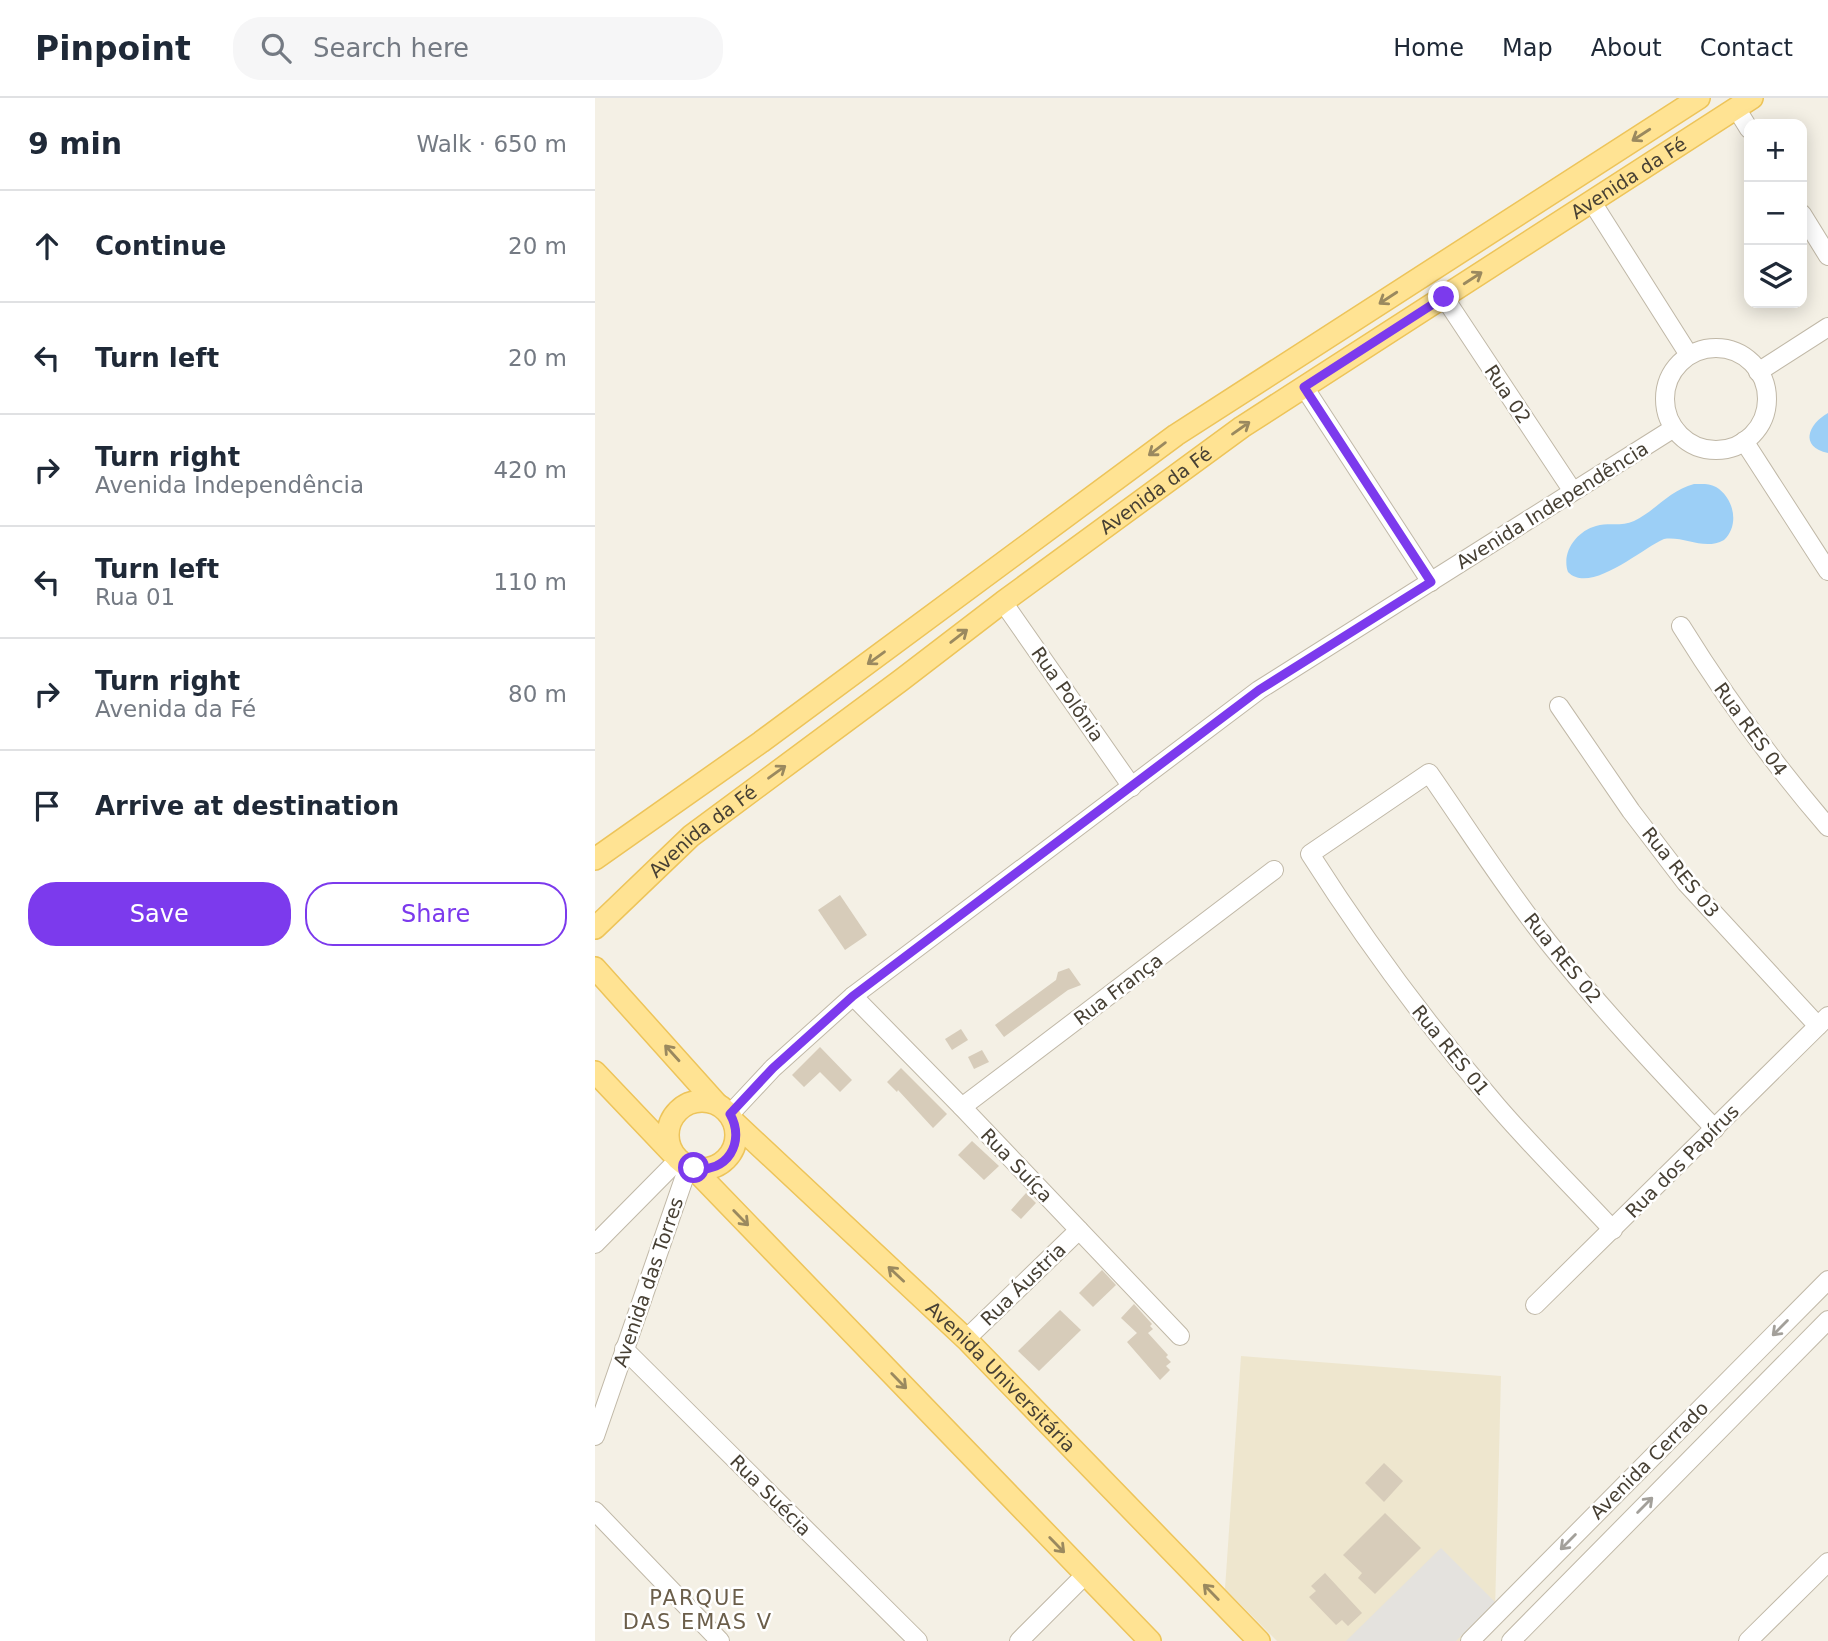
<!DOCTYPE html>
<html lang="en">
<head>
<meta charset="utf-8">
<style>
  :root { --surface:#fff; --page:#f6f6f7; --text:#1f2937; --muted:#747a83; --line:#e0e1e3; --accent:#7c3aed }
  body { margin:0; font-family:"DejaVu Sans",sans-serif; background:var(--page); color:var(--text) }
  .controls { position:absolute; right:21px; top:21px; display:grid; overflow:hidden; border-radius:14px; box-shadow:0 4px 18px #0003 }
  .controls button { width:63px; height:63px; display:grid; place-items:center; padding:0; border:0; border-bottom:2px solid var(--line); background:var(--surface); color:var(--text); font:35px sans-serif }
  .stop { position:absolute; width:21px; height:21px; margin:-16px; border:5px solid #7c3aed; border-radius:50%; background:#fff }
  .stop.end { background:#7c3aed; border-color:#fff; box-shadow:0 2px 7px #0008 }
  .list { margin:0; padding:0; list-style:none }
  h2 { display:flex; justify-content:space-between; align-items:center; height:91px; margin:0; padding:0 28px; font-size:30px }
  h2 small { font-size:23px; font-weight:400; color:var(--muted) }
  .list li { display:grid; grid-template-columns:46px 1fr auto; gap:21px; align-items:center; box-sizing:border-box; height:112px; padding:0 28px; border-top:2px solid var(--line) }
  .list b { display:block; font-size:26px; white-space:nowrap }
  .list p { margin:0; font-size:23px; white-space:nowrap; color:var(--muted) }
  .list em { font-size:23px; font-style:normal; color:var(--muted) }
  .actions { display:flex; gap:14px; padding:21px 28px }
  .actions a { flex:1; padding:16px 0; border:2px solid var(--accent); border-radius:28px; text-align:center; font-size:24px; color:var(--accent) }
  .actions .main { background:var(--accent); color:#fff }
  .icon { flex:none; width:38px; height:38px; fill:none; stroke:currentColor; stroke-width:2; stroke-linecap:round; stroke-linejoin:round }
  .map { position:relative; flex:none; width:1233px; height:1543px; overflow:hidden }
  header { display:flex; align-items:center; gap:42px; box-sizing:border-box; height:98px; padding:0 35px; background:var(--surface); border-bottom:2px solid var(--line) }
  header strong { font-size:33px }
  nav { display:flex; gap:38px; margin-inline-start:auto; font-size:24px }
  .search { width:490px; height:63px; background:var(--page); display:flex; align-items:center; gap:18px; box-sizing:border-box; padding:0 24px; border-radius:28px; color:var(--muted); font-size:26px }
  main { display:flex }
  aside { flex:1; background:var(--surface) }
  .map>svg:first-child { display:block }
  .education { fill:#eee6ce }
  .parking { fill:#e4e2de }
  .water { fill:#9ccff6 }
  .building { fill:#d7ccba }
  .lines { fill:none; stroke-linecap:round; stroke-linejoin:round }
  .minor-casing { stroke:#c0b8a7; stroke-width:20 }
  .major-casing { stroke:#edc45a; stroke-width:24 }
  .minor { stroke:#fff; stroke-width:18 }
  .major { stroke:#ffe393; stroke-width:21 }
  .oneway { stroke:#9a895f }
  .oneway2 { stroke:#a3a09a }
  .route { stroke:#7c3aed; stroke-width:9 }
  .labels { text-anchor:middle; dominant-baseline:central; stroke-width:5; stroke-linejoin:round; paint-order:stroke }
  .street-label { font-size:19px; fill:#474034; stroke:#fff }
  .neighbourhood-label { font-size:21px; letter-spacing:2px; fill:#6b5e4a; stroke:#fff }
</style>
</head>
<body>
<header>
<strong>Pinpoint</strong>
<div class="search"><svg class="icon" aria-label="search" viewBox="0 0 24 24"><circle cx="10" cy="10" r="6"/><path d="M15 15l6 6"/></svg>Search here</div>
<nav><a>Home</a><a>Map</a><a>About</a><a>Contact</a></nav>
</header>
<main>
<aside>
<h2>9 min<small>Walk · 650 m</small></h2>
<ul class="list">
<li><svg class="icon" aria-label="ahead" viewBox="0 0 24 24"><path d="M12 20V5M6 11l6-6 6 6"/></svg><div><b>Continue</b></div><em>20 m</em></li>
<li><svg class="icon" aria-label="left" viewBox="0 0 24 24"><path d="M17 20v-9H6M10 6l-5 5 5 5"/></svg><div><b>Turn left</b></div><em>20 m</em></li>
<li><svg class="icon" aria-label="right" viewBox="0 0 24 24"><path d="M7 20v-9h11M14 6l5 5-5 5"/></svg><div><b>Turn right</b><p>Avenida Independência</p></div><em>420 m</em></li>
<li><svg class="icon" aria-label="left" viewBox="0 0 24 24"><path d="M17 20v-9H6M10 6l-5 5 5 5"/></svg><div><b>Turn left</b><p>Rua 01</p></div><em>110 m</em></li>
<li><svg class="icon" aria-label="right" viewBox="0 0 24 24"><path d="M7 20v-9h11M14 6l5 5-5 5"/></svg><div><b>Turn right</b><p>Avenida da Fé</p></div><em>80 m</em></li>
<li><svg class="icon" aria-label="arrive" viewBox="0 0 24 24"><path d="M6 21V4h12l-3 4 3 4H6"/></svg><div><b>Arrive at destination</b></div></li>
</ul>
<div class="actions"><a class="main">Save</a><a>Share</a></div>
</aside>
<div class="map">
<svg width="1233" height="1543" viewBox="0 0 1233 1543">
  <rect width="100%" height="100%" fill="#f4f0e5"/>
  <!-- education -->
  <polygon class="education" points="646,1258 906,1278 900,1513 870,1543 682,1543 630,1491"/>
  <!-- parking -->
  <polygon class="parking" points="846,1450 900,1504 861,1543 751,1543"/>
  <!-- water -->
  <g class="water">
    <path d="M1233,315v40c-29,-6 -20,-29 0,-40z"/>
    <path d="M1099,386c7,0 15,-1 22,3 18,11 24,38 8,53 -20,11 -39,-4 -60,-1 -23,10 -74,56 -96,33 -7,-20 9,-41 28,-46 13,-4 25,1 38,-5 21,-10 36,-31 60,-37z"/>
  </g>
  <!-- building -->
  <g class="building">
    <polygon points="245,797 272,837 250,852 223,812"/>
    <polygon points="474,870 486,887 473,892 409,939 400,927 461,882 463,874"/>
    <polygon points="366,931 373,942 357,952 350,941"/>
    <polygon points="225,949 257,982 245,994 225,974 209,989 197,977"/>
    <polygon points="387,952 394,964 379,971 373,959"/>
    <polygon points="306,970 352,1016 338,1030 303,992 302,994 292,984"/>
    <polygon points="377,1043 404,1068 389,1082 363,1057"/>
    <polygon points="431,1095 441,1105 426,1121 416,1112"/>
    <polygon points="507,1172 521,1187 498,1209 484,1195"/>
    <polygon points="539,1206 557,1226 555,1228 558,1231 553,1235 573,1257 571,1259 576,1264 571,1268 575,1272 565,1282 532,1244 542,1235 526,1220"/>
    <polygon points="465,1212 486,1232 444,1273 423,1253"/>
    <polygon points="789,1365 808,1383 789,1404 770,1385"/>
    <polygon points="790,1415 826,1450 780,1496 763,1480 767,1475 748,1457"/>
    <polygon points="730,1475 767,1515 753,1528 747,1522 741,1527 714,1499 721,1493 716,1488"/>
  </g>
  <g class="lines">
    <defs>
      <g id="minor">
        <polyline points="1141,10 1154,31"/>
        <polyline points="997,104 1094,257"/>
        <polyline points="1207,116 1233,158"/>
        <polyline points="849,199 977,392"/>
        <circle cx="1121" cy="301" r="51"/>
        <polyline points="1163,274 1233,229"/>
        <polyline points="709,289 836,484"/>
        <polyline points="1149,343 1233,473"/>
        <polyline points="408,504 537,689"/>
        <path d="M1086,528c44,71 92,137 147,201"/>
        <polyline points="964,608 1036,713 1091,785 1223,928"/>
        <polyline points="258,898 367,1009 585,1238"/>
        <polyline points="367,1009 679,772"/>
        <polyline points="135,1016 178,970 258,898 664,592 1079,330"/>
        <path d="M1018,1132c-38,-41 -79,-81 -116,-124 -69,-80 -131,-164 -187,-252l119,-81c39,56 76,115 119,169 52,65 109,126 167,187"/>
        <polyline points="0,1146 83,1062"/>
        <polyline points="940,1207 1233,918"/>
        <polyline points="371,1241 484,1132"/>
        <polyline points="29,1251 323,1543"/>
        <polyline points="0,1338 93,1069"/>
        <polyline points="0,1413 125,1543"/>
        <polyline points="424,1543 490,1477"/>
        <polyline points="875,1543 1233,1182"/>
        <polyline points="916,1543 1233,1222"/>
        <polyline points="1153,1543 1233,1464"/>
      </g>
      <g id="major">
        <polyline points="0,761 166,644 581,337 1104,0"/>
        <path id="s1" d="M0,830l96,-92 209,-155 103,-79 239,-175 510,-329"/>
        <polyline points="0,870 122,1006"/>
        <polyline points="0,974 77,1055"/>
        <circle cx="107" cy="1037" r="34"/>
        <path id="s2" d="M139,1024l232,217 293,302"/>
        <polyline points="99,1071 555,1543"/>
      </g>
    </defs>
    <!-- minor casing -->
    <use href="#minor" class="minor-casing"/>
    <!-- major casing -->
    <use href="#major" class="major-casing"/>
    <!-- minor -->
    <use href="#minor" class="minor"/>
    <!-- major -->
    <use href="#major" class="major"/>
  </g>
  <!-- one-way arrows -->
  <defs><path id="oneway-shaft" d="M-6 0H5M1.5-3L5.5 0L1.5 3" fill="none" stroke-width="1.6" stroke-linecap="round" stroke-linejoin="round" transform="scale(1.75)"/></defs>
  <g class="oneway">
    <use href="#oneway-shaft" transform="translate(1046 37) rotate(147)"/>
    <use href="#oneway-shaft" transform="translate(878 180) rotate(-33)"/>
    <use href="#oneway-shaft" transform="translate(793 200) rotate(147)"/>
    <use href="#oneway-shaft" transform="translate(646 330) rotate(-35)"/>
    <use href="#oneway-shaft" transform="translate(562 351) rotate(143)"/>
    <use href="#oneway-shaft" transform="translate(364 538) rotate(-38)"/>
    <use href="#oneway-shaft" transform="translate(281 560) rotate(144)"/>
    <use href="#oneway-shaft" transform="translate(182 674) rotate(-36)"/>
    <use href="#oneway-shaft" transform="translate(77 955) rotate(-132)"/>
    <use href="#oneway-shaft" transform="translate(146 1120) rotate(46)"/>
    <use href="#oneway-shaft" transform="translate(301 1176) rotate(-137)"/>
    <use href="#oneway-shaft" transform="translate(304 1283) rotate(46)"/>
    <use href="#oneway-shaft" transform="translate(462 1447) rotate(46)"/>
    <use href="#oneway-shaft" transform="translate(616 1494) rotate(-134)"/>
  </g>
  <g class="oneway2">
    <use href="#oneway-shaft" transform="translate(1185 1230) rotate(135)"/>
    <use href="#oneway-shaft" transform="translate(1050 1407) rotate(-45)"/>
    <use href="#oneway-shaft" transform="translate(973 1444) rotate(135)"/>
  </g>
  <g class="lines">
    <!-- route -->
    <path class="route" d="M99,1070c33,6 52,-26 36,-54l43,-46 80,-72 406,-306 172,-108 -127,-195 140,-90"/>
  </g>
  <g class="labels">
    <!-- street labels -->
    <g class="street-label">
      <text stroke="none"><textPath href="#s1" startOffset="1279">Avenida da Fé</textPath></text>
      <text transform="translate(913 296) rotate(56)">Rua 02</text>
      <text stroke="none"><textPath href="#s1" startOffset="712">Avenida da Fé</textPath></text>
      <text transform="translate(957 407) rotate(-32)">Avenida Independência</text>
      <text transform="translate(473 596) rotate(55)">Rua Polônia</text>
      <text transform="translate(1156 631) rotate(54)">Rua RES 04</text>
      <text stroke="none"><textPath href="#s1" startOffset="145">Avenida da Fé</textPath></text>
      <text transform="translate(1086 774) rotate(51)">Rua RES 03</text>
      <text transform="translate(968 860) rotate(51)">Rua RES 02</text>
      <text transform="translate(523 891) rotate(-37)">Rua França</text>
      <text transform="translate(856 952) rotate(51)">Rua RES 01</text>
      <text transform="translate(1087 1063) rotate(-45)">Rua dos Papírus</text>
      <text transform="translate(422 1067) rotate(46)">Rua Suíça</text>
      <text transform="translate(53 1184) rotate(-71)">Avenida das Torres</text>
      <text transform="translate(428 1186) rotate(-44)">Rua Áustria</text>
      <text stroke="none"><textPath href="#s2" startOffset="369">Avenida Universitária</textPath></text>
      <text transform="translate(1054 1362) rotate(-45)">Avenida Cerrado</text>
      <text transform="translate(176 1397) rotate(45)">Rua Suécia</text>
    </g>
    <!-- neighbourhood labels -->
    <g class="neighbourhood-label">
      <text x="103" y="1500">PARQUE<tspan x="103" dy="24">DAS EMAS V</tspan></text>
    </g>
  </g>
</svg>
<div class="controls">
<button>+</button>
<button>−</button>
<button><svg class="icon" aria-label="layers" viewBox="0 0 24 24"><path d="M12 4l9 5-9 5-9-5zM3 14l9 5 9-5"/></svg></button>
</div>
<div class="stop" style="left:99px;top:1070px"></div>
<div class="stop end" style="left:849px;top:199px"></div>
</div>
</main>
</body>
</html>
